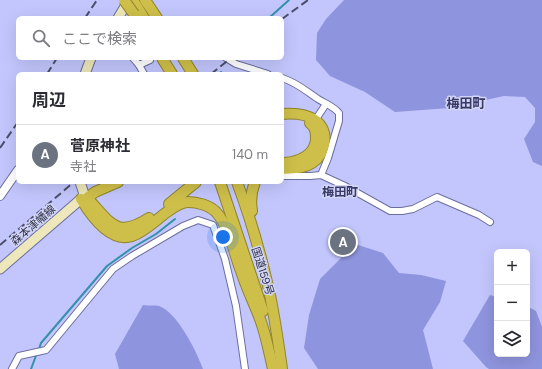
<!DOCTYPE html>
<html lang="ja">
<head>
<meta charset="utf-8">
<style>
  :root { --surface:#fff; --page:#f7f7f7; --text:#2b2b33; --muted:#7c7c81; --line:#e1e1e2; --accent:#2563eb }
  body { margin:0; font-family:"DM Sans","Noto Sans JP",sans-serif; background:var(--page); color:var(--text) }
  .controls { position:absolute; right:12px; bottom:12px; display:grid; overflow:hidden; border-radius:6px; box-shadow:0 4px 16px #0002 }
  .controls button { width:36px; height:36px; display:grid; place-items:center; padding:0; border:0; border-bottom:1px solid var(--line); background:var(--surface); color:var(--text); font:20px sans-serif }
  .you { position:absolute; left:223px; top:237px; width:14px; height:14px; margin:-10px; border:3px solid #fff; border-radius:50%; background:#1a73e8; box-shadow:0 0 0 6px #1a73e833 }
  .badge { display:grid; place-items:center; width:26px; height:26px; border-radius:50%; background:var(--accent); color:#fff; font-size:13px; font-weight:700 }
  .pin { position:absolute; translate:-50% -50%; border:2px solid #fff; box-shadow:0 1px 4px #0006 }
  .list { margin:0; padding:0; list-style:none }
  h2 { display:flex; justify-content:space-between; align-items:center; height:52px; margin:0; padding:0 16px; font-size:17px }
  h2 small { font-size:13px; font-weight:400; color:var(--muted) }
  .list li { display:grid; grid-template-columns:26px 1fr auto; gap:12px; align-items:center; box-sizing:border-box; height:60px; padding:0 16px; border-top:1px solid var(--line) }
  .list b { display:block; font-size:15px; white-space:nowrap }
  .list p { margin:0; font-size:13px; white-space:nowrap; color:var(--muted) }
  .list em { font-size:13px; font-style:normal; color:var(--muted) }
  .icon { flex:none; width:22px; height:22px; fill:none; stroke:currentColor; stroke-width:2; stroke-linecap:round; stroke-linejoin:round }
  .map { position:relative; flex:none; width:542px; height:369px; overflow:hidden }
  .search { position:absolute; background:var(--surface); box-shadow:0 4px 16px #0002; left:16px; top:16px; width:268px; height:44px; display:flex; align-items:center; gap:10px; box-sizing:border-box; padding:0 14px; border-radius:6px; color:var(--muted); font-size:15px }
  .panel { position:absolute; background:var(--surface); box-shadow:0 4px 16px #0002; left:16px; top:72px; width:268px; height:112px; border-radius:6px }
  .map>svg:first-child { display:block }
  .green { fill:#8f94de }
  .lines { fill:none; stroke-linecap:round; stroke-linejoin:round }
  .stream { stroke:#3490ab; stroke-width:2 }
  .minor-casing { stroke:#6b6e9f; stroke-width:8 }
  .tertiary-casing { stroke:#6b6e9f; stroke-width:10 }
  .secondary-casing { stroke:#6b6e9f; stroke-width:11 }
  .trunk-casing { stroke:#8f832c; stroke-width:12 }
  .minor { stroke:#fff; stroke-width:6 }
  .tertiary { stroke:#fff; stroke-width:8 }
  .secondary { stroke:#ede7bb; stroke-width:9 }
  .trunk { stroke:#cebf4a; stroke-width:10 }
  .rail { stroke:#4c4f6a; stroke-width:2; stroke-dasharray:8 4; stroke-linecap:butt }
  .trunk-bridge-casing { stroke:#8f832c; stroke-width:12; stroke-linecap:butt }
  .trunk-bridge { stroke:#cebf4a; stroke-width:10 }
  .labels { text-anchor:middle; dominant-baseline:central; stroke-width:3; stroke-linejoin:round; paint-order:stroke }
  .street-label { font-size:11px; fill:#303247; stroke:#d2d5f6 }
  .neighbourhood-label { font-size:12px; font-weight:bold; fill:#383965; stroke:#d2d5f6 }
  .quarter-label { font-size:13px; font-weight:bold; fill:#383965; stroke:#d2d5f6 }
</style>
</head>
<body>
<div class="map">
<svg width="542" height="369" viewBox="0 0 542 369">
  <rect width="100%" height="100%" fill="#c2c6fc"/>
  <!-- green -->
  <g class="green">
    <polygon points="344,0 542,0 542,166 533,162 524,139 535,122 535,108 525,97 504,96 449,108 395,112 365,92 330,76 316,60 317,33 326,19"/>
    <polygon points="355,244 383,253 399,273 421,275 446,281 440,302 423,330 433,369 318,369 304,348 309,315 320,279"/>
    <polygon points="490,295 497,297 497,354 527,354 527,306 536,311 542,327 542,369 489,369 486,367 463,341"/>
    <path d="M143,305c5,1 12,0 16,1 18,6 38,46 44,63h-84l-4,-15z"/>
  </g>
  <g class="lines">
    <!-- stream -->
    <g class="stream">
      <polyline points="269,18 289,0"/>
      <polyline points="220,74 221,72"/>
      <polyline points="39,349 41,343 107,266 132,248 156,234 175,219"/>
      <polyline points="31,369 37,353"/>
    </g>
    <defs>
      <g id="minor">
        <polyline points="133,58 139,65 144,74"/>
        <polyline points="226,58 236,64 268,74"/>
        <polyline points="139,65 150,60"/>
        <path d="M282,78c14,4 24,13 36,21 8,5 15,7 21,14v8l-11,37 -7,17"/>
        <polyline points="314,122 326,104"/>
        <polyline points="282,176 310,176 321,175 347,187 390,211 402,211 413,209 437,197 479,215 490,222"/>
        <polyline points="12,369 19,356 46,350 113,269 132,256 183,226 198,220 213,225 225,259 236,306 245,369"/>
      </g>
      <polyline id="tertiary" points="0,196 18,170"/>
      <g id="secondary">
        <polyline points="118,18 129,0"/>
        <polyline points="85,74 91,58"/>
        <polyline points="80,182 84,194 87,198"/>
        <polyline points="0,269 81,199 84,194"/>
      </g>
      <g id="trunk">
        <polyline points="133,0 144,18"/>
        <polyline points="145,0 157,18"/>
        <polyline points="162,58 172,74"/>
        <polyline points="183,58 193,74"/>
        <path d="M282,114c11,-1 24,0 33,6 15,11 11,34 -3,43 -9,6 -20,5 -30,6"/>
        <path d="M284,163c15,-1 32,-8 32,-25 0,-7 -1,-11 -6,-15"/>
        <path d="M118,182l-23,10 -8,6c23,23 28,42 62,20"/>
        <polyline points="220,182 263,311"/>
        <path d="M237,182c12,32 22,66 30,100 7,28 11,58 15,87"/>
        <path d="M81,199c9,15 29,44 51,37 12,-4 24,-16 35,-24 6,-4 13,-10 21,-10 9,0 21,3 28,10 13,14 18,41 25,59 5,16 13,32 19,48 6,16 9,33 13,50"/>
        <polyline points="169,204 196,182"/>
        <path d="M252,211c-2,-11 -1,-19 3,-29"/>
      </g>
    </defs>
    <!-- minor casing -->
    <use href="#minor" class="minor-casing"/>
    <!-- tertiary casing -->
    <use href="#tertiary" class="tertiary-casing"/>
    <!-- secondary casing -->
    <use href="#secondary" class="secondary-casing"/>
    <!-- trunk casing -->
    <use href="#trunk" class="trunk-casing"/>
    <!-- minor -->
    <use href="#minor" class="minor"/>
    <!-- tertiary -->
    <use href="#tertiary" class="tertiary"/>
    <!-- secondary -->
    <use href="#secondary" class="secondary"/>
    <!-- trunk -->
    <use href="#trunk" class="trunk"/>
    <!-- rail -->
    <g class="rail">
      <polyline points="85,18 97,0"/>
      <polyline points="282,19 308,0"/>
      <polyline points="47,74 57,58"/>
      <polyline points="211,74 231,58"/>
      <polyline points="0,148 18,122"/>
      <polyline points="0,245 74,182"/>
    </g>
    <defs>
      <polyline id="trunk-bridge" points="124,0 134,14"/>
    </defs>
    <!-- trunk-bridge casing -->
    <use href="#trunk-bridge" class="trunk-bridge-casing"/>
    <!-- trunk-bridge -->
    <use href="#trunk-bridge" class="trunk-bridge"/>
  </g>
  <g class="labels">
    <!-- street labels -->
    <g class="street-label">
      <text transform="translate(33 225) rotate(-41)">森本津幡線</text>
      <text transform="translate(263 271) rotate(72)">国道159号</text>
    </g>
    <!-- neighbourhood labels -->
    <g class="neighbourhood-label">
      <text x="340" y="192">梅田町</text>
    </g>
    <!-- quarter labels -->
    <g class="quarter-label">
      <text x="466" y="103">梅田町</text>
    </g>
  </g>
</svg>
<div class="controls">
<button>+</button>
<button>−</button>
<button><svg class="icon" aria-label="layers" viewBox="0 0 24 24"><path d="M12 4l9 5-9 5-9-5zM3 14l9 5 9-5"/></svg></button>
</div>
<div class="you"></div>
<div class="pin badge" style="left:343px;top:242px;background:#6b7280">A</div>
<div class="search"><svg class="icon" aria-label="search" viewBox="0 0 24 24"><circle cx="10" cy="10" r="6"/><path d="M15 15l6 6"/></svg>ここで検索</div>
<section class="panel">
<h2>周辺<small></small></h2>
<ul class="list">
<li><span class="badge" style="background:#6b7280">A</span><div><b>菅原神社</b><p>寺社</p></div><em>140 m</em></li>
</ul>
</section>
</div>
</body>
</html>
